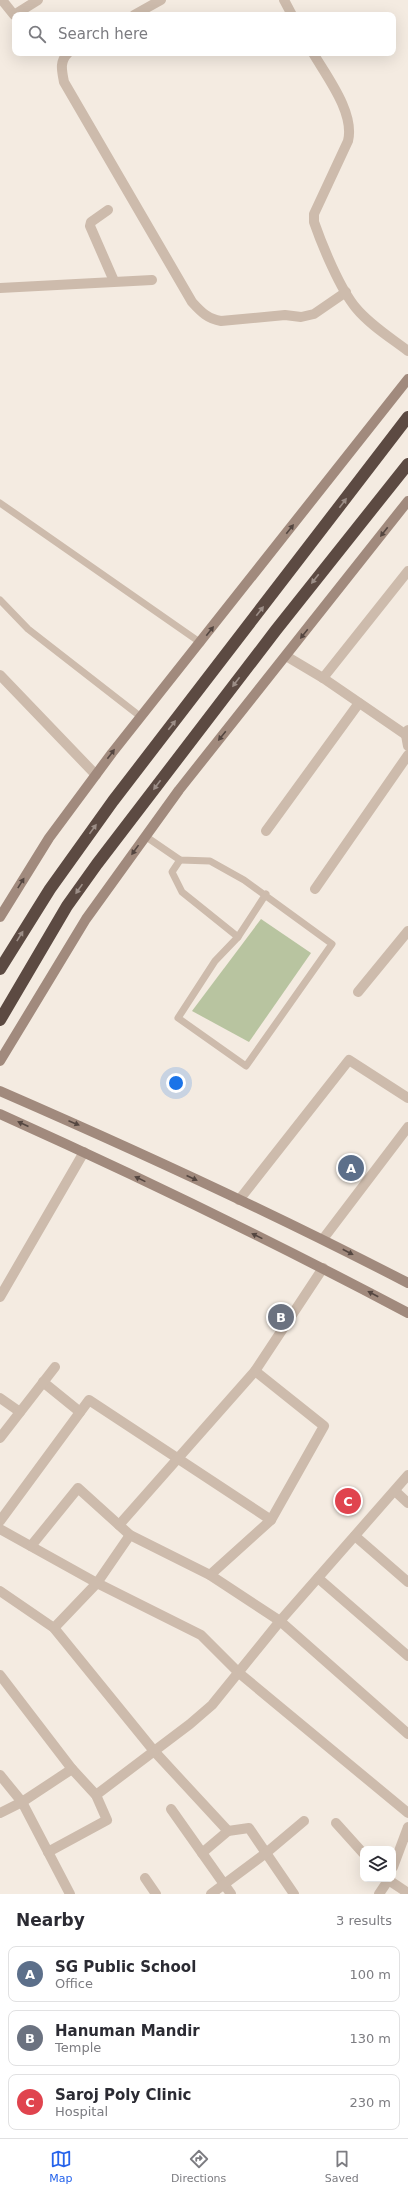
<!DOCTYPE html>
<html lang="en">
<head>
<meta charset="utf-8">
<style>
  :root { --surface:#fff; --page:#f7f7f7; --text:#2b2b33; --muted:#7c7c81; --line:#e1e1e2; --accent:#2563eb }
  body { margin:0; font-family:"DejaVu Sans",sans-serif; background:var(--page); color:var(--text) }
  .controls { position:absolute; right:12px; bottom:12px; display:grid; overflow:hidden; border-radius:8px; box-shadow:0 4px 16px #0002 }
  .controls button { width:36px; height:36px; display:grid; place-items:center; padding:0; border:0; border-bottom:1px solid var(--line); background:var(--surface); color:var(--text); font:20px sans-serif }
  .you { position:absolute; left:176px; top:1083px; width:14px; height:14px; margin:-10px; border:3px solid #fff; border-radius:50%; background:#1a73e8; box-shadow:0 0 0 6px #1a73e833 }
  .badge { display:grid; place-items:center; width:26px; height:26px; border-radius:50%; background:var(--accent); color:#fff; font-size:13px; font-weight:700 }
  .pin { position:absolute; translate:-50% -50%; border:2px solid #fff; box-shadow:0 1px 4px #0006 }
  .list { margin:0; padding:0; list-style:none }
  h2 { display:flex; justify-content:space-between; align-items:center; height:52px; margin:0; padding:0 16px; font-size:17px }
  h2 small { font-size:13px; font-weight:400; color:var(--muted) }
  .list li { display:grid; grid-template-columns:26px 1fr auto; gap:12px; align-items:center; box-sizing:border-box; height:56px; margin:0 8px 8px; padding:0 8px; border:1px solid var(--line); border-radius:8px }
  .list b { display:block; font-size:15px; white-space:nowrap }
  .list p { margin:0; font-size:13px; white-space:nowrap; color:var(--muted) }
  .list em { font-size:13px; font-style:normal; color:var(--muted) }
  .icon { flex:none; width:22px; height:22px; fill:none; stroke:currentColor; stroke-width:2; stroke-linecap:round; stroke-linejoin:round }
  .map { position:relative; flex:none; width:408px; height:1894px; overflow:hidden }
  .search { position:absolute; background:var(--surface); box-shadow:0 4px 16px #0002; left:12px; right:12px; top:12px; height:44px; display:flex; align-items:center; gap:10px; box-sizing:border-box; padding:0 14px; border-radius:8px; color:var(--muted); font-size:15px }
  .sheet { height:244px; background:var(--surface) }
  nav { display:flex; justify-content:space-around; align-items:center; box-sizing:border-box; height:56px; border-top:1px solid var(--line); background:var(--surface); font-size:11px; color:var(--muted) }
  nav a { display:grid; justify-items:center; gap:2px }
  nav .on { color:var(--accent) }
  .map>svg:first-child { display:block }
  .green { fill:#b8c4a0 }
  .lines { fill:none; stroke-linecap:round; stroke-linejoin:round }
  .lane { stroke:#cdbbac; stroke-width:7 }
  .street { stroke:#cdbbac; stroke-width:10 }
  .secondary { stroke:#a18a7d; stroke-width:10 }
  .highway { stroke:#5c4a42; stroke-width:12 }
  .oneway { fill:#9c8e87 }
  .oneway2 { fill:#544640 }
</style>
</head>
<body>
<div class="map">
<svg width="408" height="1894" viewBox="0 0 408 1894">
  <rect width="100%" height="100%" fill="#f4ebe1"/>
  <!-- green -->
  <polygon class="green" points="261,919 311,953 249,1042 192,1011"/>
  <g class="lines">
    <!-- lane -->
    <g class="lane">
      <polyline points="0,503 201,643"/>
      <polyline points="0,600 28,629 141,717"/>
      <polyline points="145,836 180,860 210,861 244,880 332,944 246,1066 178,1018 215,961 238,937 266,894"/>
      <polyline points="180,860 172,872 182,892 238,937"/>
    </g>
    <!-- street -->
    <g class="street">
      <polyline points="2,0 14,15 38,0"/>
      <polyline points="284,0 292,15"/>
      <polyline points="134,15 161,0"/>
      <path d="M68,53c-9,9 -6,18 -4,29l128,220c9,10 16,17 29,19l64,-6 16,2 13,-3 32,-22"/>
      <path d="M313,53c14,24 42,60 35,88l-34,73v8c8,23 26,67 42,86 14,17 35,30 52,43"/>
      <polyline points="108,210 91,222 90,226 114,281"/>
      <polyline points="0,288 152,280"/>
      <polyline points="286,656 323,678 406,735"/>
      <polyline points="0,675 96,775"/>
      <polyline points="323,678 408,571"/>
      <polyline points="408,730 406,735 408,746"/>
      <polyline points="266,831 359,703"/>
      <polyline points="315,889 408,755"/>
      <polyline points="358,992 408,931"/>
      <polyline points="239,1200 349,1060 408,1098"/>
      <polyline points="323,1239 408,1127"/>
      <polyline points="0,1297 84,1152"/>
      <polyline points="255,1371 324,1426 271,1520"/>
      <polyline points="43,1382 80,1412"/>
      <polyline points="0,1398 20,1412"/>
      <polyline points="0,1438 55,1367"/>
      <polyline points="395,1491 408,1503"/>
      <polyline points="0,1521 89,1400 271,1520 210,1575"/>
      <polyline points="119,1525 255,1371 323,1268"/>
      <polyline points="0,1529 97,1583 201,1635 239,1673 408,1813"/>
      <polyline points="355,1536 408,1582"/>
      <polyline points="31,1546 78,1488 130,1535 210,1575 280,1621 408,1734"/>
      <polyline points="318,1578 408,1656"/>
      <polyline points="0,1591 54,1628 154,1751 228,1831 202,1853"/>
      <polyline points="54,1628 97,1583 130,1535"/>
      <polyline points="0,1675 72,1769"/>
      <polyline points="0,1775 22,1802 70,1894"/>
      <polyline points="96,1795 190,1724 212,1705 280,1621 408,1475"/>
      <polyline points="171,1809 231,1894"/>
      <polyline points="0,1813 22,1802 72,1769 96,1795 107,1820 48,1852"/>
      <polyline points="336,1823 363,1853"/>
      <polyline points="228,1831 249,1828 294,1894"/>
      <polyline points="393,1867 408,1827"/>
      <polyline points="145,1878 156,1894"/>
      <polyline points="387,1879 408,1893"/>
      <polyline points="211,1894 266,1853 304,1821"/>
      <polyline points="379,1894 389,1879"/>
    </g>
    <!-- secondary -->
    <g class="secondary">
      <polyline points="0,917 49,838 112,753 408,379"/>
      <polyline points="0,1061 86,919 179,790 408,501"/>
      <path d="M0,1091c138,60 275,123 408,192"/>
      <path d="M0,1114c138,62 274,128 408,199"/>
    </g>
    <!-- highway -->
    <g class="highway">
      <polyline points="0,969 50,889 113,801 408,417"/>
      <polyline points="0,1020 67,906 97,864 276,630 408,464"/>
    </g>
  </g>
  <!-- one-way arrows -->
  <defs><path id="oneway-solid" d="M-6-.8H1V-3.2L6.5 0L1 3.2V.8H-6Z"/></defs>
  <g class="oneway">
    <use href="#oneway-solid" transform="translate(343 503) rotate(-53)"/>
    <use href="#oneway-solid" transform="translate(315 579) rotate(128)"/>
    <use href="#oneway-solid" transform="translate(260 611) rotate(-52)"/>
    <use href="#oneway-solid" transform="translate(236 682) rotate(127)"/>
    <use href="#oneway-solid" transform="translate(172 725) rotate(-52)"/>
    <use href="#oneway-solid" transform="translate(157 785) rotate(127)"/>
    <use href="#oneway-solid" transform="translate(93 829) rotate(-54)"/>
    <use href="#oneway-solid" transform="translate(79 889) rotate(125)"/>
    <use href="#oneway-solid" transform="translate(20 936) rotate(-58)"/>
  </g>
  <g class="oneway2">
    <use href="#oneway-solid" transform="translate(290 529) rotate(-52)"/>
    <use href="#oneway-solid" transform="translate(384 532) rotate(128)"/>
    <use href="#oneway-solid" transform="translate(210 631) rotate(-52)"/>
    <use href="#oneway-solid" transform="translate(304 634) rotate(129)"/>
    <use href="#oneway-solid" transform="translate(222 736) rotate(129)"/>
    <use href="#oneway-solid" transform="translate(111 754) rotate(-53)"/>
    <use href="#oneway-solid" transform="translate(135 850) rotate(126)"/>
    <use href="#oneway-solid" transform="translate(21 883) rotate(-58)"/>
    <use href="#oneway-solid" transform="translate(74 1123) rotate(23)"/>
    <use href="#oneway-solid" transform="translate(23 1124) rotate(-156)"/>
    <use href="#oneway-solid" transform="translate(192 1178) rotate(25)"/>
    <use href="#oneway-solid" transform="translate(140 1179) rotate(-154)"/>
    <use href="#oneway-solid" transform="translate(257 1236) rotate(-154)"/>
    <use href="#oneway-solid" transform="translate(348 1252) rotate(28)"/>
    <use href="#oneway-solid" transform="translate(373 1294) rotate(-152)"/>
  </g>
</svg>
<div class="controls">
<button><svg class="icon" aria-label="layers" viewBox="0 0 24 24"><path d="M12 4l9 5-9 5-9-5zM3 14l9 5 9-5"/></svg></button>
</div>
<div class="you"></div>
<div class="pin badge" style="left:351px;top:1168px;background:#5c6f8a">A</div>
<div class="pin badge" style="left:281px;top:1317px;background:#6b7280">B</div>
<div class="pin badge" style="left:348px;top:1501px;background:#e0444e">C</div>
<div class="search"><svg class="icon" aria-label="search" viewBox="0 0 24 24"><circle cx="10" cy="10" r="6"/><path d="M15 15l6 6"/></svg>Search here</div>
</div>
<section class="sheet">
<h2>Nearby<small>3 results</small></h2>
<ul class="list">
<li><span class="badge" style="background:#5c6f8a">A</span><div><b>SG Public School</b><p>Office</p></div><em>100 m</em></li>
<li><span class="badge" style="background:#6b7280">B</span><div><b>Hanuman Mandir</b><p>Temple</p></div><em>130 m</em></li>
<li><span class="badge" style="background:#e0444e">C</span><div><b>Saroj Poly Clinic</b><p>Hospital</p></div><em>230 m</em></li>
</ul>
</section>
<nav>
<a class="on"><svg class="icon" aria-label="map" viewBox="0 0 24 24"><path d="M3 6l6-2 6 2 6-2v14l-6 2-6-2-6 2zM9 4v14M15 6v14"/></svg>Map</a>
<a><svg class="icon" aria-label="directions" viewBox="0 0 24 24"><path d="M12 3l9 9-9 9-9-9zM9 14v-3h6M13 9l2 2-2 2"/></svg>Directions</a>
<a><svg class="icon" aria-label="saved" viewBox="0 0 24 24"><path d="M7 4h10v16l-5-4-5 4z"/></svg>Saved</a>
</nav>
</body>
</html>
